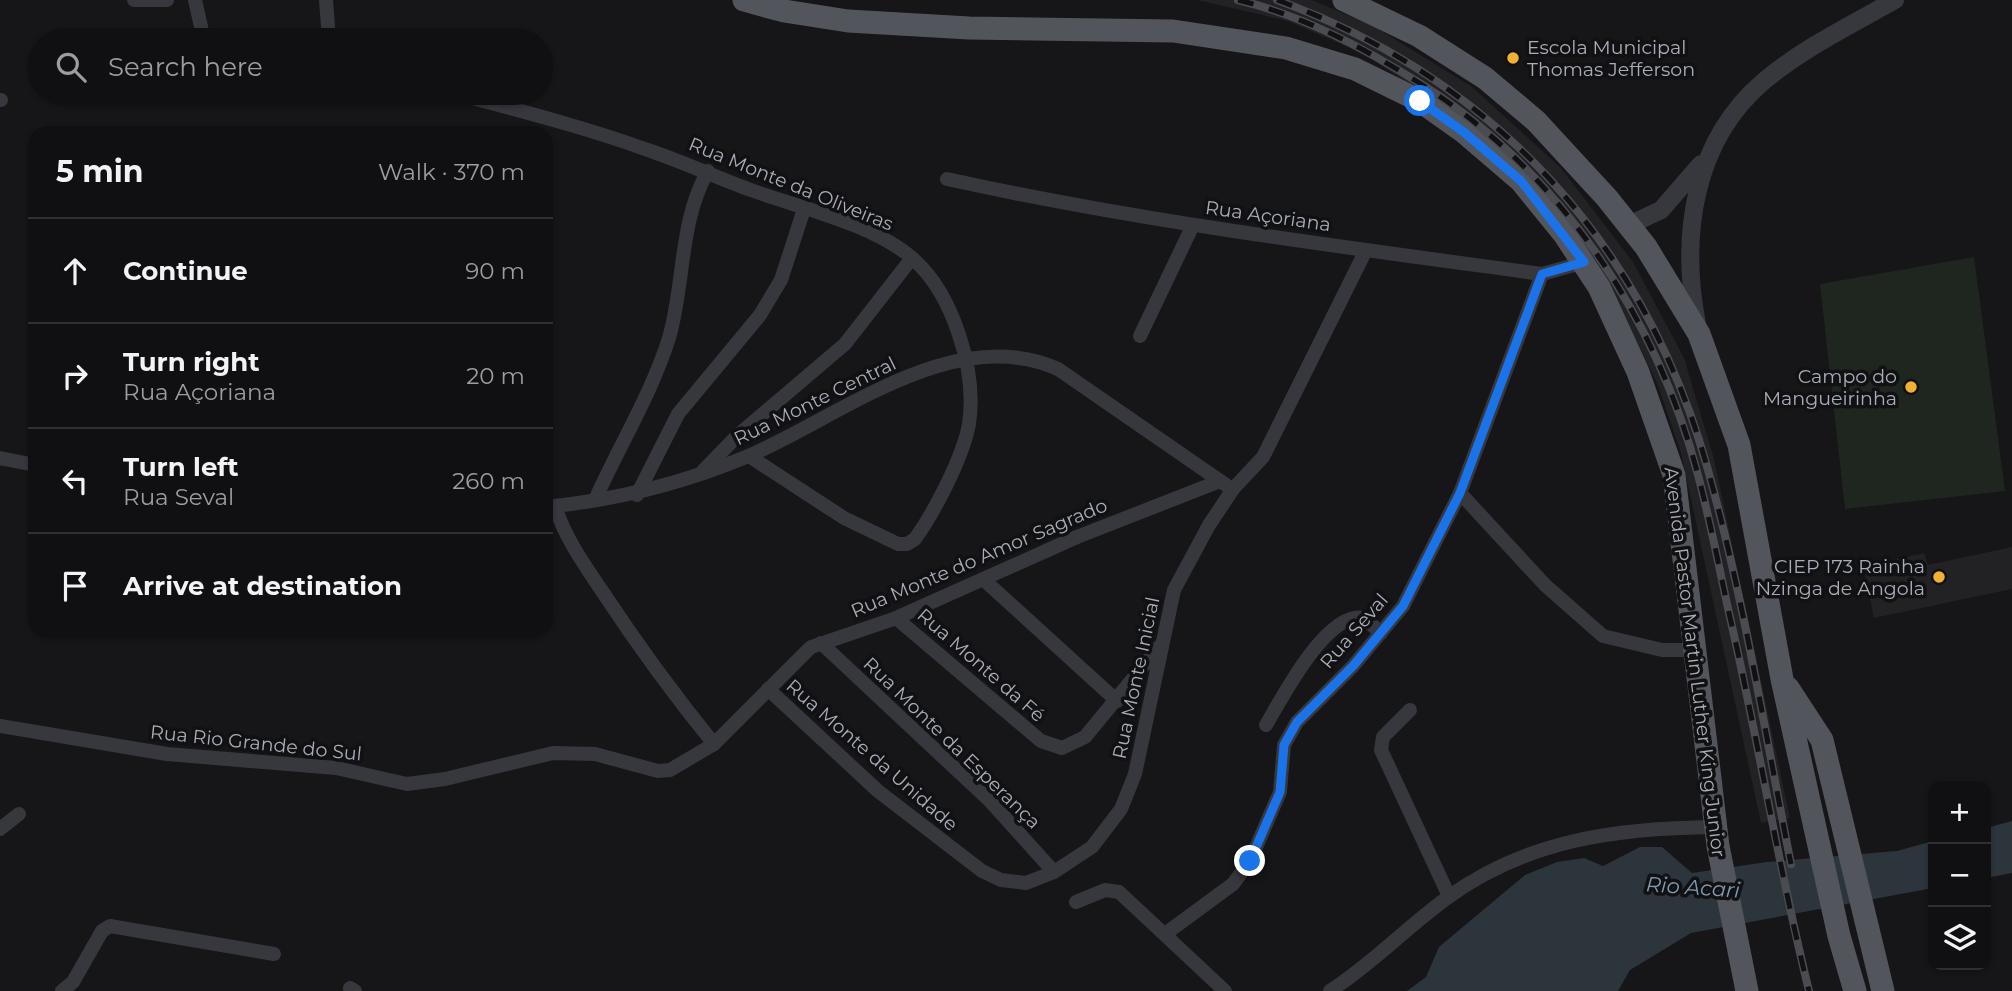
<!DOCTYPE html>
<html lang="en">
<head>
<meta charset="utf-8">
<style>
  :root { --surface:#101012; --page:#19191b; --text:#f1f3f6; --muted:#9c9d9f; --line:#303032 }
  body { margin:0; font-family:Montserrat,sans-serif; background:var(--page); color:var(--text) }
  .controls { position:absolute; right:21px; bottom:21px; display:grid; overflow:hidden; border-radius:14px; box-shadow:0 2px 5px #0004 }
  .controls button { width:63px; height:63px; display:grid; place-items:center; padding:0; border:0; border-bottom:2px solid var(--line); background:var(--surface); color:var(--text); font:35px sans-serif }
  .stop { position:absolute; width:21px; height:21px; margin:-16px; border:5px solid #1a73e8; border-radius:50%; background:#fff }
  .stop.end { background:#1a73e8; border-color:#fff; box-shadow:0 2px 7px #0008 }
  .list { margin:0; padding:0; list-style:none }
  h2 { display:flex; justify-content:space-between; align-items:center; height:91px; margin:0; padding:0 28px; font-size:30px }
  h2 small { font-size:23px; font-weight:400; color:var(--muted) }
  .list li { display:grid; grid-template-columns:46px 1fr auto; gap:21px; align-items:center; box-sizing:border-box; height:105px; padding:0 28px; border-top:2px solid var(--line) }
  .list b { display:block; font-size:26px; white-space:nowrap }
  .list p { margin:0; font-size:23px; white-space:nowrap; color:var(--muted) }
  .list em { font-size:23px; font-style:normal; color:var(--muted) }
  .icon { flex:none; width:38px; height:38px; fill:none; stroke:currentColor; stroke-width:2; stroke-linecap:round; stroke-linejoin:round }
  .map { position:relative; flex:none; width:2012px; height:991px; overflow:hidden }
  .search { position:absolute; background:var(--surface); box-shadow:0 2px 5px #0004; left:28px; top:28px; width:525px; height:77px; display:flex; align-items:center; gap:18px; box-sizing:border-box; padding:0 24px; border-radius:38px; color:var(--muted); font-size:26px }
  .panel { position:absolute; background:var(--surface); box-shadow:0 2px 5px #0004; left:28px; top:126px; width:525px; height:511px; border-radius:21px }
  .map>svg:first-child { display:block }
  .built { fill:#222225 }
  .green { fill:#1e261f }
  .water { fill:#2c353c }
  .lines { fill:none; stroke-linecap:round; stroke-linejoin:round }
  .minor { stroke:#37383d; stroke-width:14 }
  .tertiary { stroke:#37383d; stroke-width:18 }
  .primary { stroke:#53555c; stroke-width:23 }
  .rail-casing { stroke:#4a4c52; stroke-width:8 }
  .rail { stroke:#111113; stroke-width:5; stroke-dasharray:16; stroke-linecap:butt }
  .route { stroke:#1a73e8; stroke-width:9 }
  .poi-dot { fill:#f2b134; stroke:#111113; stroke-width:2.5 }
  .labels { text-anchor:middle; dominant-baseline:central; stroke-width:7; stroke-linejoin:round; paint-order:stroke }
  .poi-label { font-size:19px; fill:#a8adb8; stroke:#111113; text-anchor:end }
  .street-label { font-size:19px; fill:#a8adb8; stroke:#111113 }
  .water-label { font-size:21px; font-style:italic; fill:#7f9bb3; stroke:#111113 }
</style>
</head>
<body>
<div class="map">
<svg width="2012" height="991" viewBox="0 0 2012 991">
  <rect width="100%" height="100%" fill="#161618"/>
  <!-- built -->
  <g class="built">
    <polygon points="1197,0 1312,0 1373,26 1471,86 1561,168 1633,262 1684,358 1714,459 1790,818 1761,823 1681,453 1657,383 1608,284 1462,119 1364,54 1288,21"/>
    <polygon points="2012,547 2012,589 1874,618 1863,566 1924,553 1928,565"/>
  </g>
  <!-- green -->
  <polygon class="green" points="1974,257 2005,491 1845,509 1820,284"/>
  <!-- water -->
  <g class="water">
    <polygon points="2012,821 2012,873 1986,878 1986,828"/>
    <polygon points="1933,841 1933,888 1691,933 1630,970 1618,991 1407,991 1426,977 1439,947 1525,875 1557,862 1584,858 1603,866 1640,847 1662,847 1692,873 1767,862 1897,851"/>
  </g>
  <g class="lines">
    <!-- minor -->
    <g class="minor">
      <polyline points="134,0 167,0"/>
      <polyline points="195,0 204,40"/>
      <polyline points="326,0 329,40"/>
      <polyline points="203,93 234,93"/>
      <path d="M454,93c62,17 127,33 188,55 37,12 73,29 109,42 49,18 122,34 161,68 41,35 65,113 57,166 -6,33 -34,87 -54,115l-8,5h-9l-54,-26 -95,-62"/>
      <polyline points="0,100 1,100"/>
      <path d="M947,179c196,43 396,68 595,95l43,-12"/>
      <polyline points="1140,336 1193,225"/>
      <polyline points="0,458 35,465"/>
      <polyline points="703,471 738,435 845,344 912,258"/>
      <polyline points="1460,493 1545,585 1603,636 1662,650 1693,650"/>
      <polyline points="637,495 678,414 760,315 781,280 804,209"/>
      <path d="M595,500c24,-54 56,-105 74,-162 16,-55 10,-117 39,-167"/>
      <path d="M555,506c10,32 29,58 47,85 35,53 72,104 112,153"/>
      <path d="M546,507c70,-7 135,-23 200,-50 91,-38 207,-135 312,-88l168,116"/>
      <polyline points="983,579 1117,701"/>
      <polyline points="896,618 1041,741 1062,748 1085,737 1159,647"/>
      <polyline points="821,643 990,801 1054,872"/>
      <polyline points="768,689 878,791 982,871 1001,880 1026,883 1054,872 1092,847 1121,809 1135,774 1174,590 1209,525 1233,489 1263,457 1366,250"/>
      <polyline points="1410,710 1383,737 1381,750 1449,896"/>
      <path d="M1266,725c16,-27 61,-115 98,-107l17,15"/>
      <polyline points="0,726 167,754 336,768 407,784 445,779 553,753 595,754 658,771 670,770 714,744 811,647 896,618 1077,537 1220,481"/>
      <polyline points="0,829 19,814"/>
      <polyline points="1076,902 1105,890 1119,892 1225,991"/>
      <polyline points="1165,934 1233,884 1250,861 1280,792 1284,745 1297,722 1353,666 1403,606 1460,493 1542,274"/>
      <polyline points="350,988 355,991"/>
      <polyline points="62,991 73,982 102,931 110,926 274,954"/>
      <path d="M1330,991c42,-27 77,-64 117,-93 81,-59 172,-70 268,-71"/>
    </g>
    <!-- tertiary -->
    <g class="tertiary">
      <polyline points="1629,225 1661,210 1701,164"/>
      <path d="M1697,324c-17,-88 -4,-183 67,-243 39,-33 87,-56 131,-81"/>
    </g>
    <!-- primary -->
    <g class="primary">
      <polyline points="744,0 784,11 848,21 969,28 1173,31 1286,48 1355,69 1420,101 1465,133 1521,181 1564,234 1599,287 1638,372 1674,475 1718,846 1747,991"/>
      <polyline points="1344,0 1419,36 1485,78 1536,121 1607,198 1646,247 1699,334 1739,445 1782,679 1839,936 1855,991"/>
      <polyline points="1788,688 1822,740 1883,991"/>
    </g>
    <defs>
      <g id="rail">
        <path d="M1238,0c66,16 126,48 183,84 139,88 235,232 277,391 12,45 21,92 31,138 29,125 49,253 80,378"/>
        <path d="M1277,0c219,80 369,246 431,470 36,129 57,263 83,394"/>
      </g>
    </defs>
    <!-- rail casing -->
    <use href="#rail" class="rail-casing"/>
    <!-- rail -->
    <use href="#rail" class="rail"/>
  </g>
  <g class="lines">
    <!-- route -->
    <polyline class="route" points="1250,861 1280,792 1284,745 1297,722 1353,666 1403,606 1460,493 1542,274 1584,262 1521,181 1465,133 1420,101"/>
  </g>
  <!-- markers -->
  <g class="poi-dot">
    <circle cx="1513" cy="58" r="7"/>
    <circle cx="1911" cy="387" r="7"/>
    <circle cx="1939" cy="577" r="7"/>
  </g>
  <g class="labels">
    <!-- poi labels -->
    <g class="poi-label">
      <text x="1527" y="47" text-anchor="start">Escola Municipal<tspan x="1527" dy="22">Thomas Jefferson</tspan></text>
      <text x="1897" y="376">Campo do<tspan x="1897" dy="22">Mangueirinha</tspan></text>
      <text x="1925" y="566">CIEP 173 Rainha<tspan x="1925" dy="22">Nzinga de Angola</tspan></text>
    </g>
    <!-- street labels -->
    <g class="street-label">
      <text transform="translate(791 184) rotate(22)">Rua Monte da Oliveiras</text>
      <text transform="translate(1268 216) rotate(8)">Rua Açoriana</text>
      <text transform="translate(815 401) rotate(-26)">Rua Monte Central</text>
      <text transform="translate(979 558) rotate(-23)">Rua Monte do Amor Sagrado</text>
      <text transform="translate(1354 631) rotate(-49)">Rua Seval</text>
      <text transform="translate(1695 662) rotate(83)">Avenida Pastor Martin Luther King Junior</text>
      <text transform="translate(981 665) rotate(41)">Rua Monte da Fé</text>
      <text transform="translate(1136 678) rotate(-78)">Rua Monte Inicial</text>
      <text transform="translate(256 743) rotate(6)">Rua Rio Grande do Sul</text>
      <text transform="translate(952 743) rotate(44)">Rua Monte da Esperança</text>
      <text transform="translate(872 755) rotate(41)">Rua Monte da Unidade</text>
    </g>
    <!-- water labels -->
    <g class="water-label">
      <text transform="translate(1693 887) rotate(4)">Rio Acari</text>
    </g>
  </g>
</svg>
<div class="controls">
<button>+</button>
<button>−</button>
<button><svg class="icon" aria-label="layers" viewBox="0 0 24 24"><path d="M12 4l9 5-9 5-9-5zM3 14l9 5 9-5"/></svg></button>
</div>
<div class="stop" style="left:1420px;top:101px"></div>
<div class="stop end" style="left:1250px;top:861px"></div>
<div class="search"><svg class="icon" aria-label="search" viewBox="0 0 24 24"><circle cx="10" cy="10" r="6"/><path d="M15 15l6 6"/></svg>Search here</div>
<section class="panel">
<h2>5 min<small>Walk · 370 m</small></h2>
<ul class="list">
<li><svg class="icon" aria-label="ahead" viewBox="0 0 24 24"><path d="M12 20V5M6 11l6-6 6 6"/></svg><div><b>Continue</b></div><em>90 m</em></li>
<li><svg class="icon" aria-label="right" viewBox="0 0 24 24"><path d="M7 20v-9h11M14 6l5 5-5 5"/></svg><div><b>Turn right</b><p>Rua Açoriana</p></div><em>20 m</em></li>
<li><svg class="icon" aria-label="left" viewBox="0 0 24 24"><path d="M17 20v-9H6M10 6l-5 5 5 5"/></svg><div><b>Turn left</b><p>Rua Seval</p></div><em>260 m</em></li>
<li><svg class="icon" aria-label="arrive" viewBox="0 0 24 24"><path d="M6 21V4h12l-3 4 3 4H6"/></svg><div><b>Arrive at destination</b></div></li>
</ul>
</section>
</div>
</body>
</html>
